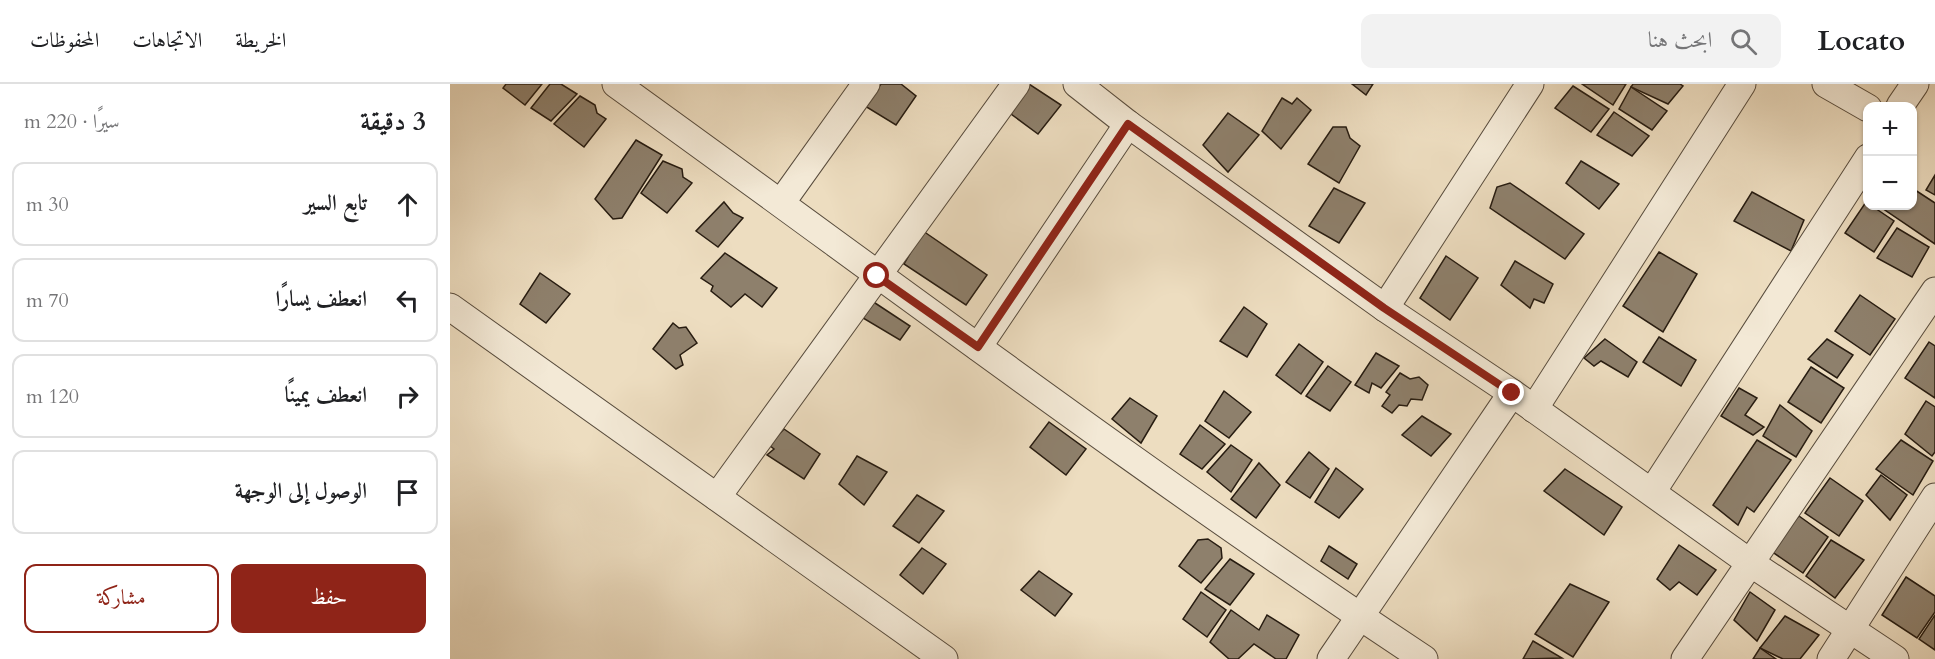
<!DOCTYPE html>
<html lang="ar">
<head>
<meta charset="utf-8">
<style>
  :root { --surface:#fff; --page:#f2f2f2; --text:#202124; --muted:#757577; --line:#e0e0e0; --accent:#8f2418 }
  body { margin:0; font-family:Cardo,Amiri,serif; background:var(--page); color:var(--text); direction:rtl }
  .controls { position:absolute; right:18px; top:18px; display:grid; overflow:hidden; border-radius:12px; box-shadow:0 2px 4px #0004 }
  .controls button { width:54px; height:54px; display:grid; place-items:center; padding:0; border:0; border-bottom:2px solid var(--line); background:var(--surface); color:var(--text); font:30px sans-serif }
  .stop { position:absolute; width:18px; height:18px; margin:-14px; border:4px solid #8f2418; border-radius:50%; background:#fff }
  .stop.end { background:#8f2418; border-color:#fff; box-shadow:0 2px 6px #0008 }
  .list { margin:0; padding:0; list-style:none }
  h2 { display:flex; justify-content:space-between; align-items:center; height:78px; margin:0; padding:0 24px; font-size:26px }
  h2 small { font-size:20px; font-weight:400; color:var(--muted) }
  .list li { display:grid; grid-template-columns:39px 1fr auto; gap:18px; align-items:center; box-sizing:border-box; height:84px; margin:0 12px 12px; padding:0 12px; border:2px solid var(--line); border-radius:12px }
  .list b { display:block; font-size:22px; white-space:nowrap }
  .list em { font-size:20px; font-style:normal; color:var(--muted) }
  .actions { display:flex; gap:12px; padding:18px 24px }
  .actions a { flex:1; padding:14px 0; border:2px solid var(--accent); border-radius:12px; text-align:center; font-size:21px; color:var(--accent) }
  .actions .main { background:var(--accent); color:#fff }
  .icon { flex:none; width:33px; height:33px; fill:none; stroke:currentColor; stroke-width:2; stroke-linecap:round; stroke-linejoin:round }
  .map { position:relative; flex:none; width:1485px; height:575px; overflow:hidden; direction:ltr }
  header { display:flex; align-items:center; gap:36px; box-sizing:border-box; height:84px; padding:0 30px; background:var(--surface); border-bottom:2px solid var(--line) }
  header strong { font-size:28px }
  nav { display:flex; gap:33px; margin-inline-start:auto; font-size:21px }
  .search { width:420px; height:54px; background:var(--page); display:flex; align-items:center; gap:15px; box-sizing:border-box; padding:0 21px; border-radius:12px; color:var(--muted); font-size:22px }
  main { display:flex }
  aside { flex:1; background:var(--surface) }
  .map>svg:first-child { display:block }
  .building { fill:#8e806c; stroke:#271c11; stroke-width:1.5 }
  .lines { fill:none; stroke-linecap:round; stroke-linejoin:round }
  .street-casing { stroke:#584c3d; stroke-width:29 }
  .street { stroke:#f3e9d6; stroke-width:27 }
  .route { stroke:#8f2418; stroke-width:8 }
</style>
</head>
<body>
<header>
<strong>Locato</strong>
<div class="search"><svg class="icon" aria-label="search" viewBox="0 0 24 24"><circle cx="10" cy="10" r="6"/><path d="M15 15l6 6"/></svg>ابحث هنا</div>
<nav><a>الخريطة</a><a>الاتجاهات</a><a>المحفوظات</a></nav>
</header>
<main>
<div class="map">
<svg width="1485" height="575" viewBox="0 0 1485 575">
  <rect width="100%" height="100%" fill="#edddc0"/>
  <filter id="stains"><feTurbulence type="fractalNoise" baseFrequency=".00333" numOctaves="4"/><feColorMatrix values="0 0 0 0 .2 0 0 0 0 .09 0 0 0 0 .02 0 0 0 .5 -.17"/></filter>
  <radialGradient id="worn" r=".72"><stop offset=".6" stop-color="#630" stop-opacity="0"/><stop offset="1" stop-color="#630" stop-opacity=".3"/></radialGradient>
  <!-- building -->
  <g class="building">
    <polygon points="56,0 92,0 75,21 53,4"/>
    <polygon points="100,0 111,0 127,10 101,37 81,24"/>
    <polygon points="431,0 451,0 466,12 446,41 415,22"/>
    <polygon points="579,0 611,21 588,50 561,30"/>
    <polygon points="902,0 923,0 916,11"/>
    <polygon points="1132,0 1176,0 1163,21"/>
    <polygon points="1183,0 1230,0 1233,2 1218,20 1181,3"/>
    <polygon points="1123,2 1159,25 1141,48 1105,24"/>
    <polygon points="1181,3 1217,27 1202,46 1169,25"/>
    <polygon points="130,12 145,21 147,29 156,35 134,63 104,40"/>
    <polygon points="832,14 842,20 847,14 861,26 831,65 812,47"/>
    <polygon points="1164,28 1199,52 1182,72 1147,51"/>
    <polygon points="778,29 809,51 778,88 753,61"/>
    <polygon points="883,43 896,43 900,54 910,62 889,99 858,80"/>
    <polygon points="186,56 212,71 172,134 163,135 145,115"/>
    <polygon points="213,77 232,85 233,93 242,99 217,129 191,109"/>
    <polygon points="1131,77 1169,100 1149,125 1116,99"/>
    <polygon points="1485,91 1485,111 1476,106"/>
    <polygon points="1060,99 1134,150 1115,175 1040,124 1047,103"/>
    <polygon points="884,104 915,119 889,159 859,142"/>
    <polygon points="1462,104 1485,119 1485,160 1429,122 1462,122"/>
    <polygon points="1302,108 1354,136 1341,167 1284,137"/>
    <polygon points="274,118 283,129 293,134 268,163 246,147"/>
    <polygon points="1416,118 1444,137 1424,168 1395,149"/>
    <polygon points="1447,144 1479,163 1462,193 1427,174"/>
    <polygon points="473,147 537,191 516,221 454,180"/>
    <polygon points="1209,168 1247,190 1213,248 1173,222"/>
    <polygon points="275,169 327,204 312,223 295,210 281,223 261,207 263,202 251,194"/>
    <polygon points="996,172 1028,194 1000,236 970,214"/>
    <polygon points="1065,177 1103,200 1094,219 1084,215 1080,224 1051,201"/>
    <polygon points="90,189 120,210 96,239 70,220"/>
    <polygon points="1410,211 1445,235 1420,271 1385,247"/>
    <polygon points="422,217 460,242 450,256 413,234"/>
    <polygon points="794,223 817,240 797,273 770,257"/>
    <polygon points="223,239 229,244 236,243 247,259 230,271 233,281 226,285 203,265"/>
    <polygon points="1209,253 1246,276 1231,302 1193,278"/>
    <polygon points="1155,255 1187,278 1178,293 1151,277 1144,282 1134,274"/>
    <polygon points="1377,255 1403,271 1387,294 1358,275"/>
    <polygon points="1479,258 1485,262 1485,314 1455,294"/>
    <polygon points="849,260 873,278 851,310 826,291"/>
    <polygon points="926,269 949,282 931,304 922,299 919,309 905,301"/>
    <polygon points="878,282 901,298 880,327 856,312"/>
    <polygon points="1361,283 1394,304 1371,339 1338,318"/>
    <polygon points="950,289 960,295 969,293 978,301 972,316 961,315 957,322 949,321 942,329 932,322 940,311 936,308"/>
    <polygon points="1289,304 1307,314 1295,331 1314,343 1303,351 1271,332"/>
    <polygon points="774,307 801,328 779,354 755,337"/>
    <polygon points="680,314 707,332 691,359 662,335"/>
    <polygon points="1476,317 1485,323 1485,368 1482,372 1455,350"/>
    <polygon points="1330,321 1362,347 1346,373 1313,352"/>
    <polygon points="972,332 1001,350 981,372 952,351"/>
    <polygon points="599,338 636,365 616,391 580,363"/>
    <polygon points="750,341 775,360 752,385 730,370"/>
    <polygon points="334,345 370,370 354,395 317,371 324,365 319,361"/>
    <polygon points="1307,356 1341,376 1304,428 1297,423 1288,441 1263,421"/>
    <polygon points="1451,356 1483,377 1463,411 1426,385"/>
    <polygon points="781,361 802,376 781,408 757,388"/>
    <polygon points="859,368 879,385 860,414 836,398"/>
    <polygon points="407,372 437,388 414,421 389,400"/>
    <polygon points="809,379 830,401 806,434 781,415"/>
    <polygon points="886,384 913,405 889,434 865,418"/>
    <polygon points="1115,385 1172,423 1154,451 1094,407"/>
    <polygon points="1431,391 1457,411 1440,436 1416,411"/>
    <polygon points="1380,394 1413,417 1389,452 1355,429"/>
    <polygon points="467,411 494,427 469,459 443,442"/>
    <polygon points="1349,432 1378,453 1353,489 1318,465"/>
    <polygon points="758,455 771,464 772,474 751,499 729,482 748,456"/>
    <polygon points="1381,456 1414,476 1385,514 1356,492"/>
    <polygon points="1229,461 1266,486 1247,511 1229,498 1220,506 1207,495"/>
    <polygon points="879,462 907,480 898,495 871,477"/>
    <polygon points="472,464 496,480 473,510 450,491"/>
    <polygon points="780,475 804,490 780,521 755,505"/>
    <polygon points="589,487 622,510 605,532 571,506"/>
    <polygon points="1456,493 1485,512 1485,528 1467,554 1432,531"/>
    <polygon points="1120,500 1159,518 1123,573 1085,550"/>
    <polygon points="751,508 776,526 757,553 733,535"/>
    <polygon points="1300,508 1325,526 1307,557 1284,536"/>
    <polygon points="781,526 809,546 817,531 849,551 836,575 826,575 804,560 788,575 779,575 760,558"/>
    <polygon points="1485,531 1485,566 1469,555"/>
    <polygon points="1335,532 1369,551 1350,575 1333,575 1310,564"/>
    <polygon points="1083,557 1112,574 1073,575"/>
    <polygon points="1310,564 1326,575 1303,575"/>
  </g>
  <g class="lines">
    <defs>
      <g id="street">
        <path d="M166,0c268,193 532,393 808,575"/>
        <polyline points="627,0 678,40 935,224 1062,309 1299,478 1445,575"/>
        <polyline points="1376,0 1418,24"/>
        <polyline points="1450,22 1465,0"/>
        <polyline points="331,119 416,0"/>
        <polyline points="0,223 494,575"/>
        <polyline points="935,224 1080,0"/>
        <polyline points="528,263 678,40"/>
        <polyline points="1084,325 1292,0"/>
        <polyline points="1202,408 1418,74"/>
        <polyline points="267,413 566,0"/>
        <polyline points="881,575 1062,309"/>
        <polyline points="1235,575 1485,207"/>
        <polyline points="1381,575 1485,413"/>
      </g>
    </defs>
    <!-- street casing -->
    <use href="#street" class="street-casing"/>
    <!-- street -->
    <use href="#street" class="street"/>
  </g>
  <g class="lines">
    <!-- route -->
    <polyline class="route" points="427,192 528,263 678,40 934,224 1062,309"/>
  </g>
  <rect width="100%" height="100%" filter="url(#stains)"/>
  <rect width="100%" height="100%" fill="url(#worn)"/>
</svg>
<div class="controls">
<button>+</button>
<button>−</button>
</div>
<div class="stop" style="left:427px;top:192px"></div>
<div class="stop end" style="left:1062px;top:309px"></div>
</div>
<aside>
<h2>3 دقيقة<small>سيرًا · 220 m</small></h2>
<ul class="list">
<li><svg class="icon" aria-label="ahead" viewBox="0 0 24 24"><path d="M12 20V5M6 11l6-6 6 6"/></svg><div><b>تابع السير</b></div><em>30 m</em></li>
<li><svg class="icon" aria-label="left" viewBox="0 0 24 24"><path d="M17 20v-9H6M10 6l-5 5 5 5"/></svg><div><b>انعطف يسارًا</b></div><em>70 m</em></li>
<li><svg class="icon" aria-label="right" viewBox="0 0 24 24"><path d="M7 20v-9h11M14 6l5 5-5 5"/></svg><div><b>انعطف يمينًا</b></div><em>120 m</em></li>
<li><svg class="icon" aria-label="arrive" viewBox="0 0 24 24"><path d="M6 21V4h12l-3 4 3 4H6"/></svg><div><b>الوصول إلى الوجهة</b></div></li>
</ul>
<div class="actions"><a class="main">حفظ</a><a>مشاركة</a></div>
</aside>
</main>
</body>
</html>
